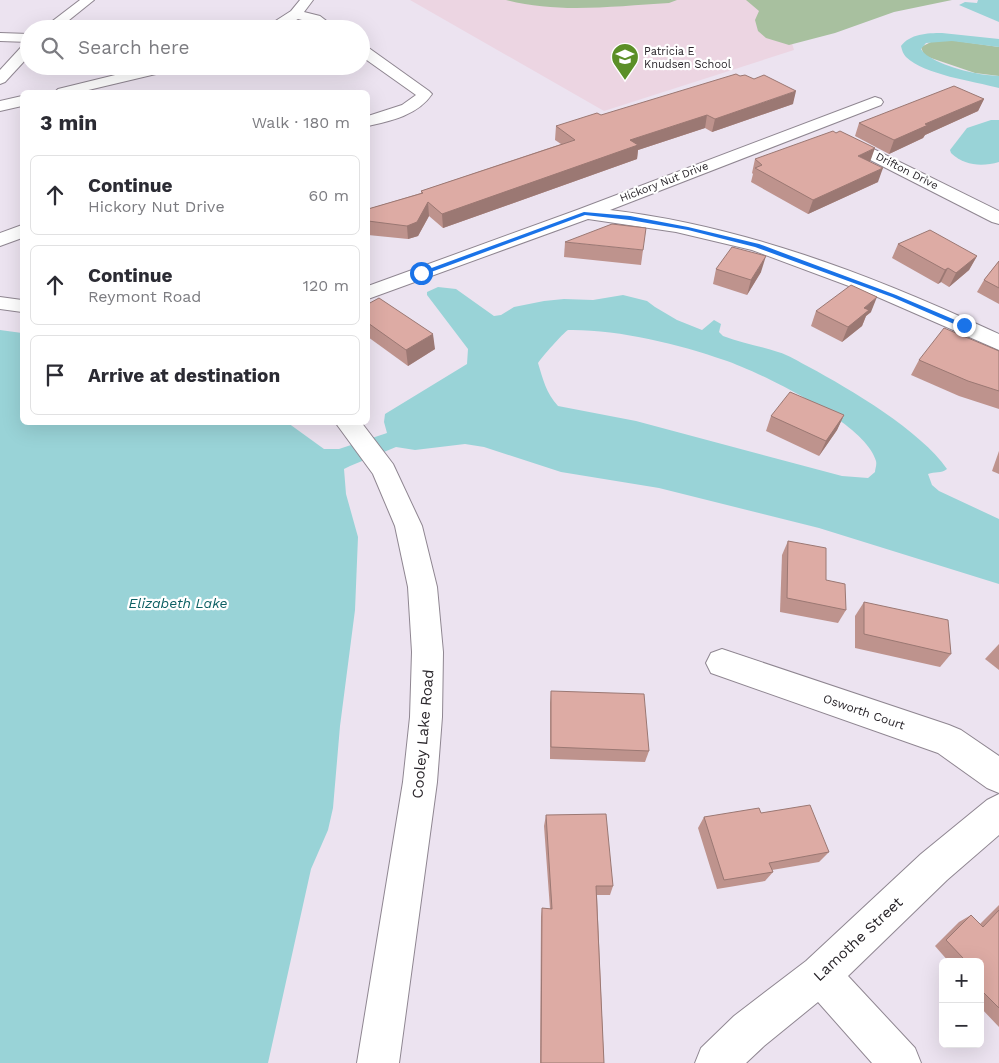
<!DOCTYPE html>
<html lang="en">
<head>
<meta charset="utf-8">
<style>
  :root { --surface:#fff; --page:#f7f7f7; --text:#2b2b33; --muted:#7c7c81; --line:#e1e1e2 }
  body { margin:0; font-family:"Work Sans",sans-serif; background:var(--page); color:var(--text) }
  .controls { position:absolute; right:15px; bottom:15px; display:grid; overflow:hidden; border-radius:8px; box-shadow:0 5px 20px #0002 }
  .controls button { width:45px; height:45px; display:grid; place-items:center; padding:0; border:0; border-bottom:1px solid var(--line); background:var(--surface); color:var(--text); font:25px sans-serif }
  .stop { position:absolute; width:15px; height:15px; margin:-11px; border:4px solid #1a73e8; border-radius:50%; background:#fff }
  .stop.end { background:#1a73e8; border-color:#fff; box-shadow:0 1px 5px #0008 }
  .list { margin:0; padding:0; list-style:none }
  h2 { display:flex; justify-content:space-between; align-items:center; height:65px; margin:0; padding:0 20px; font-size:21px }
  h2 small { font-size:16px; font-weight:400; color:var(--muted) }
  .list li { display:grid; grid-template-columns:32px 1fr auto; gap:15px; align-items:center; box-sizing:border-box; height:80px; margin:0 10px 10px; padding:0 10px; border:1px solid var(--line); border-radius:8px }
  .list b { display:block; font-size:19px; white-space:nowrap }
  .list p { margin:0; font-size:16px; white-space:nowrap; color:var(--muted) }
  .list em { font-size:16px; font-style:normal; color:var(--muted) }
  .icon { flex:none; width:28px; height:28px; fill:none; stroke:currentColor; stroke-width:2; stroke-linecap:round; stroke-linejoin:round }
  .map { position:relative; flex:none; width:999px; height:1063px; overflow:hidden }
  .search { position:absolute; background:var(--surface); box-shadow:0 5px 20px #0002; left:20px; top:20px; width:350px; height:55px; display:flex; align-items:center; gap:12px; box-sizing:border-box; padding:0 18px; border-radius:28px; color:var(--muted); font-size:19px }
  .panel { position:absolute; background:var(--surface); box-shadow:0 5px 20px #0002; left:20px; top:90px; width:350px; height:335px; border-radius:8px }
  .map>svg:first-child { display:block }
  .education { fill:#ecd5e2 }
  .green { fill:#a8c09f }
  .water { fill:#99d3d7; fill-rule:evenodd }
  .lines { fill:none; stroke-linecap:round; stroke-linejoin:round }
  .street-casing { stroke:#8f8691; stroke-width:2 }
  .secondary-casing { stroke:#8f8691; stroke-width:2 }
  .street { fill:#fff; fill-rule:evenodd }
  .secondary { fill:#fff; fill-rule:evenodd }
  .wall { fill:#be938d }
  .shaded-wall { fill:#9b7873 }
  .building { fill:#ddaba4; stroke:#9b7873 }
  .route { fill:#1a73e8 }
  .labels { text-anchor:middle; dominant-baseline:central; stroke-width:4.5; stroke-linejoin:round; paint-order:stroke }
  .far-poi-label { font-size:11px; fill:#29252a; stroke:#fff; text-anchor:start }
  .far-street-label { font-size:11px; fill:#29252a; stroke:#fff }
  .street-label { font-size:12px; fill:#29252a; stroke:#fff }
  .water-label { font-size:14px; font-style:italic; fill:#0c5f63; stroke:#fff }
  .near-street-label { font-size:15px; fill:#29252a; stroke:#fff }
</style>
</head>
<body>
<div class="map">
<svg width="999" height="1063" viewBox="0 0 999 1063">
  <rect width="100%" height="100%" fill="#ece3f0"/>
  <!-- education -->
  <polygon class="education" points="410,0 779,0 794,50 604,111"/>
  <!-- green -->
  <g class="green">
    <path d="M506,0h171l-8,3c-54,3 -110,11 -163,-3z"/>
    <polygon points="746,0 952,0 894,12 835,33 789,45 766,38 758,31 755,20 759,11"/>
    <polygon points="933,41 957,41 999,47 999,76 975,73 928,57 924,55 921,47"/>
  </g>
  <!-- water -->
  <g class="water">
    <polygon points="978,0 999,0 999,22 959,5 965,2 977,3"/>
    <path d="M942,33l57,6v8l-47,-6 -26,2 -5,6c5,11 41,22 54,24 8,2 16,2 24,3v12c-26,-7 -74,-13 -93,-31 -3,-3 -4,-7 -5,-11 9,-12 26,-13 41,-13z"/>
    <path d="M991,120h8v42c-17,5 -34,4 -48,-9l-1,-3 17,-22z"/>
    <path d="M438,287l18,2 38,27 7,-1 13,-8 30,-6 20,-2 29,1 30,-5 24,6 8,6 22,13 25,10 12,-10 7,4 -2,8 4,4c18,7 37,10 55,16 11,3 21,10 31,15 41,22 112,64 138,102 -6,5 -12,2 -19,5l4,11 7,6 60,28v65l-180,-56 -160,-40 -98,-16 -77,-25 -19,-3 -50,6 -19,-3 -46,19 -6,3 2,25 12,43 -3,73 -15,116 -7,82 -5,22 -17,39 -43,194h-268v-733l22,3v89l266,1 36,26h15l48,-16 -3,-11 1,-8 82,-50 1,-15 -41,-54v-3zM568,330c48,-1 111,14 156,30 36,12 143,64 152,101 1,4 -1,8 -1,11l-7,6 -26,-2 -206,-55 -78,-15c-12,-13 -15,-27 -20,-43 4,-6 25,-30 30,-33z"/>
  </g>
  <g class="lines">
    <defs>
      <g id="street">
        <polygon points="80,0 94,0 58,29 42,29"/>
        <polygon points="300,0 313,0 304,12 320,16 337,29 320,29 310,22 298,19 280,29 263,29 291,11"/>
        <polygon points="0,33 29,34 29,42 0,41"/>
        <polygon points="29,43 29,56 5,82 0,84 0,70 24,44"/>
        <path d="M361,45l5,1 63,45 3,3c-14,21 -41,27 -64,32v-10l34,-11 14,-10 -55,-39z"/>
        <polygon points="152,66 179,66 177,69 80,92 55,92 58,89"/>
        <polygon points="22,96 22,106 0,111 0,101"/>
        <path d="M875,97l6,2 2,3 -2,3 -271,105c133,16 259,64 380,120l9,4v16l-126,-55 -121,-45 -76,-18 -88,-13 -220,80v-13l209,-76z"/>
        <polygon points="841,133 999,211 999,224 992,222 835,142 833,138 835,134"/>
        <polygon points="22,225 22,238 0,246 0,233"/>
        <polygon points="722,649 949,725 961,730 999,756 999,793 987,788 938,753 711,673 706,663 711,653"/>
        <polygon points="999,794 999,835 947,880 848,976 915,1048 921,1063 872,1063 818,1002 764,1046 746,1063 695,1063 701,1048 734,1016 806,961 921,854 987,800"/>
      </g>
      <g id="secondary">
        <polygon points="0,297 22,300 22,312 0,309"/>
        <polygon points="335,422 361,422 393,464 422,526 437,587 443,652 442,717 437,782 399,1063 357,1063 403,782 410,717 412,652 408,587 395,526 373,474"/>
      </g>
    </defs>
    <!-- street casing -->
    <use href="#street" class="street-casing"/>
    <!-- secondary casing -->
    <use href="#secondary" class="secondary-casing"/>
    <!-- street -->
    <use href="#street" class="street"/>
    <!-- secondary -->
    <use href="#secondary" class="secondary"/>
  </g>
  <!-- wall -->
  <g class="wall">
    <polygon points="984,99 978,111 925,135 923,138 889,154 855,136 859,123"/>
    <polygon points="793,104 712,132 705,128 638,150 637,159 443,228 429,216 418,236 408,239 368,235 368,209 421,193 421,191 561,144 555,140 556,126 601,115"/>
    <polygon points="755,159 870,162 878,182 808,214 751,182 753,174 752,173"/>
    <polygon points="565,242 643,250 641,265 564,257"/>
    <polygon points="898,244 977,256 969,270 949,287 941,282 938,284 892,258"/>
    <polygon points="999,261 999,304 977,292 984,280"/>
    <polygon points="716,269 761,272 747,295 713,284"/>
    <polygon points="368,304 435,349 408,366 368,337"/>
    <polygon points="816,311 871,312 866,316 862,326 842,342 811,326"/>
    <polygon points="999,351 999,409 959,396 911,375 919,360"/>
    <polygon points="844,415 837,430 819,456 766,431 771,416"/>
    <polygon points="999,451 999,474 992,471"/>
    <polygon points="788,541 826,580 846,610 838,623 780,612 782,555"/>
    <polygon points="864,602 951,654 940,667 855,648 855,616"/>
    <polygon points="999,644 999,670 985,659"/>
    <polygon points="551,691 649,751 645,762 550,759 550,703"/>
    <polygon points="761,813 829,852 819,862 772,870 773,872 765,881 717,889 698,828 704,817"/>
    <polygon points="546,815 613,886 610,895 597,895 604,1063 540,1063 541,917 542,908 550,909 544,826"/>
    <polygon points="999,905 999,1027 980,1007 980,962 949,962 935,946 959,922 971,915 980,924"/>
  </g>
  <!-- shaded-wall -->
  <g class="shaded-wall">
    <polygon points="796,91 793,104 712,132 715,119"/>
    <polygon points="984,99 978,111 925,135 923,138 889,154 894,140 925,124"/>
    <polygon points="707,115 705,128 638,150 637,159 443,228 442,214 630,140"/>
    <polygon points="875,148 870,162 858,156"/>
    <polygon points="883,168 878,182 808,214 813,200"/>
    <polygon points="428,202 429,216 418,236 408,239 407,226"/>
    <polygon points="766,256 761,272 747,295 751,280"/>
    <polygon points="977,256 969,270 949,287 956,273"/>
    <polygon points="948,268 941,282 938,284 945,270"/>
    <polygon points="877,297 871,312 866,316 862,326 842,342 848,327 864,308"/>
    <polygon points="433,334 435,349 408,366 406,350"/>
    <polygon points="844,415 837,430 819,456 826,441"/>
  </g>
  <!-- building -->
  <g class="building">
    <polygon points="736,74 740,76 745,75 754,79 764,75 796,91 715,119 707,115 630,140 638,145 442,214 428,202 417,222 407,226 368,221 368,209 423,193 421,191 575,140 556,126 597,113 601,115"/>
    <polygon points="954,86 984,99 925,124 928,125 894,140 859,123"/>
    <polygon points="833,131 836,133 840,131 875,148 858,156 883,168 813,200 755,168 762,165 755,159"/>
    <polygon points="612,224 646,228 643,250 565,242"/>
    <polygon points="930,230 977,256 956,273 948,268 945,270 898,244"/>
    <polygon points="732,247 766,256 751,280 716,269"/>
    <polygon points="999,261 999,288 984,280"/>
    <polygon points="851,285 877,297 864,308 869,310 848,327 816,311"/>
    <polygon points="379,298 433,334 406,350 368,323 368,304"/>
    <polygon points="944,328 999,351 999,391 968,381 919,360"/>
    <polygon points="790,392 844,415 826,441 771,416"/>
    <polygon points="788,541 826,548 826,580 845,584 846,610 787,598"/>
    <polygon points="864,602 948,620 951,654 864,634"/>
    <polygon points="551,691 644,694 649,751 551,747"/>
    <polygon points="810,805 829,852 769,863 773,872 724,880 704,817 759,808 761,813"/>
    <polygon points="606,814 613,886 596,886 604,1063 541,1063 542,908 552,909 546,815"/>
    <polygon points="999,910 999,1008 980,989 980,962 959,962 963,958 946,940 971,915 983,927"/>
  </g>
  <!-- route -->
  <polygon class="route" points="584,212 630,216 688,227 759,244 896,295 967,325 961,327 892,297 755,247 688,230 630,220 585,215 423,275 418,273"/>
  <!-- icons -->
  <defs>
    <symbol id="school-pin" viewBox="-11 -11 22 30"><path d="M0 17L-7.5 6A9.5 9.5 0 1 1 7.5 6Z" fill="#5b8f27" stroke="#fff"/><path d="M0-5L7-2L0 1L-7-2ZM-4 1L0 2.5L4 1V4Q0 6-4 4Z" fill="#fff"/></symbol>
  </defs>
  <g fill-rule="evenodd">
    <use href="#school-pin" x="609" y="41" width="32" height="43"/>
  </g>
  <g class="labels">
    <!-- far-poi labels -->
    <g class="far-poi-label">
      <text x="644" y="51">Patricia E<tspan x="644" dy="13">Knudsen School</tspan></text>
    </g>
    <!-- far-street labels -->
    <g class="far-street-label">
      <text transform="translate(907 171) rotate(27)">Drifton Drive</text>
      <text transform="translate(664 182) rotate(-21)">Hickory Nut Drive</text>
    </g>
    <!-- street labels -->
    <g class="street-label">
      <text transform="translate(864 712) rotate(19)">Osworth Court</text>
    </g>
    <!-- water labels -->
    <g class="water-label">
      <text x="178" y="603">Elizabeth Lake</text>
    </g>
    <!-- near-street labels -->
    <g class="near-street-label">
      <text transform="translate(423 734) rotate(-85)">Cooley Lake Road</text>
      <text transform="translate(858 939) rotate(-43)">Lamothe Street</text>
    </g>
  </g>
</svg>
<div class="controls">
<button>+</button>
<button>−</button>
</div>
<div class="stop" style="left:421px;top:273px"></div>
<div class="stop end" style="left:964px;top:325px"></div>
<div class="search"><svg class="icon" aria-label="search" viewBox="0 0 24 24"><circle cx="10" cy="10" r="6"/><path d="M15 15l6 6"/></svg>Search here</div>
<section class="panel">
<h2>3 min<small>Walk · 180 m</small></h2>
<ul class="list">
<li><svg class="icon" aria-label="ahead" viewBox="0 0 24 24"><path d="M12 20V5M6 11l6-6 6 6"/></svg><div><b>Continue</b><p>Hickory Nut Drive</p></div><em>60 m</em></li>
<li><svg class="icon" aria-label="ahead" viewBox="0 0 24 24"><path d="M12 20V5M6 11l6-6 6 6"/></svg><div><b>Continue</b><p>Reymont Road</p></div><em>120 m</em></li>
<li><svg class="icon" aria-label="arrive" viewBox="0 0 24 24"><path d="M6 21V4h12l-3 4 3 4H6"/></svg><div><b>Arrive at destination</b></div></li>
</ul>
</section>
</div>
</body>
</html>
